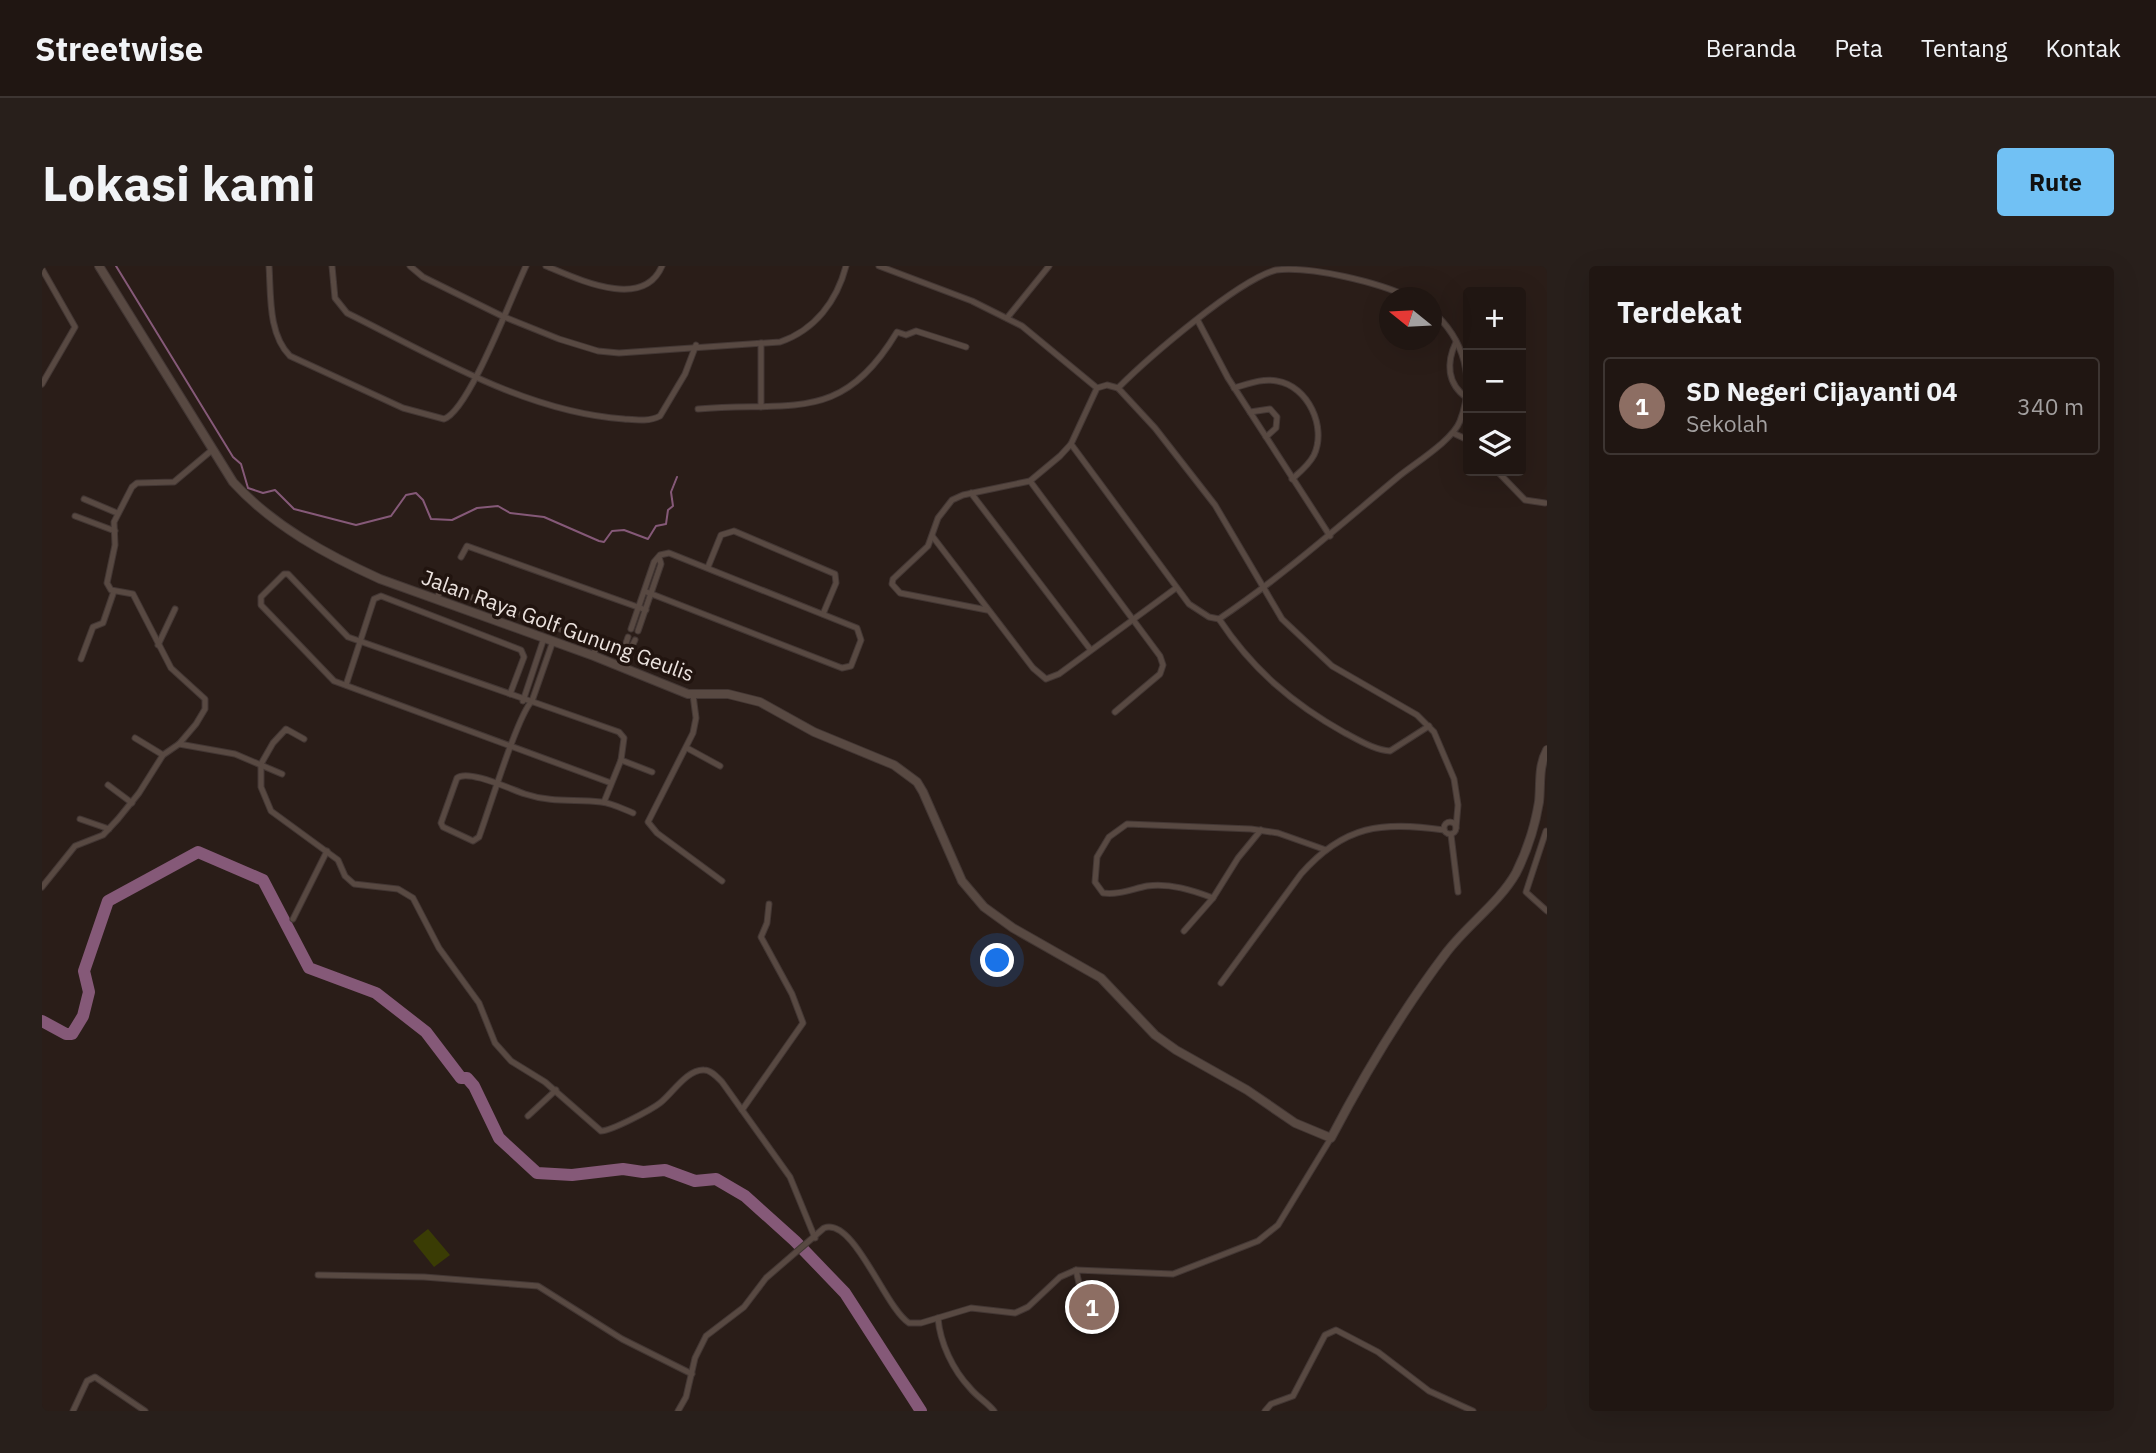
<!DOCTYPE html>
<html lang="id">
<head>
<meta charset="utf-8">
<style>
  :root { --surface:#201612; --page:#281f1b; --text:#f1f3f6; --muted:#a29f9f; --line:#3d3532; --accent:#71c1f4 }
  body { margin:0; font-family:"IBM Plex Sans",sans-serif; background:var(--page); color:var(--text) }
  .controls { position:absolute; right:21px; top:21px; display:grid; overflow:hidden; border-radius:7px; box-shadow:0 7px 28px #0002 }
  .controls button { width:63px; height:63px; display:grid; place-items:center; padding:0; border:0; border-bottom:2px solid var(--line); background:var(--surface); color:var(--text); font:35px sans-serif }
  .compass { position:absolute; left:1337px; top:21px; width:63px; height:63px; border-radius:50%; background:var(--surface); box-shadow:0 7px 28px #0002; rotate:288deg }
  .you { position:absolute; left:956px; top:695px; width:24px; height:24px; margin:-18px; border:5px solid #fff; border-radius:50%; background:#1a73e8; box-shadow:0 0 0 10px #1a73e833 }
  .badge { display:grid; place-items:center; width:46px; height:46px; border-radius:50%; background:var(--accent); color:#fff; font-size:23px; font-weight:700 }
  .pin { position:absolute; translate:-50% -50%; border:4px solid #fff; box-shadow:0 2px 7px #0006 }
  .list { margin:0; padding:0; list-style:none }
  h2 { display:flex; justify-content:space-between; align-items:center; height:91px; margin:0; padding:0 28px; font-size:30px }
  h2 small { font-size:23px; font-weight:400; color:var(--muted) }
  .list li { display:grid; grid-template-columns:46px 1fr auto; gap:21px; align-items:center; box-sizing:border-box; height:98px; margin:0 14px 14px; padding:0 14px; border:2px solid var(--line); border-radius:7px }
  .list b { display:block; font-size:26px; white-space:nowrap }
  .list p { margin:0; font-size:23px; white-space:nowrap; color:var(--muted) }
  .list em { font-size:23px; font-style:normal; color:var(--muted) }
  .icon { flex:none; width:38px; height:38px; fill:none; stroke:currentColor; stroke-width:2; stroke-linecap:round; stroke-linejoin:round }
  .map { position:relative; flex:none; width:1505px; height:1145px; overflow:hidden; border-radius:7px }
  header { display:flex; align-items:center; gap:42px; box-sizing:border-box; height:98px; padding:0 35px; background:var(--surface); border-bottom:2px solid var(--line) }
  header strong { font-size:33px }
  nav { display:flex; gap:38px; margin-inline-start:auto; font-size:24px }
  .intro { display:flex; align-items:center; justify-content:space-between; box-sizing:border-box; height:168px; padding:0 42px }
  h1 { margin:0; font-size:49px }
  .button { padding:18px 32px; border-radius:7px; background:var(--accent); color:#111; font-size:24px; font-weight:700 }
  main { display:flex; gap:42px; padding:0 42px }
  aside { flex:1; background:var(--surface); border-radius:7px; box-shadow:0 7px 28px #0002 }
  .map>svg:first-child { display:block }
  .pitch { fill:#3a3c04 }
  .lines { fill:none; stroke-linecap:round; stroke-linejoin:round }
  .stream { stroke:#855978; stroke-width:2 }
  .river { stroke:#855978; stroke-width:12 }
  .minor-casing { stroke:#433734; stroke-width:7 }
  .secondary-casing { stroke:#433734; stroke-width:10 }
  .minor { stroke:#584942; stroke-width:5 }
  .secondary { stroke:#584942; stroke-width:8 }
  .labels { text-anchor:middle; dominant-baseline:central; stroke-width:7; stroke-linejoin:round; paint-order:stroke }
  .street-label { font-size:21px; fill:#ece3df; stroke:#21140f }
</style>
</head>
<body>
<header>
<strong>Streetwise</strong>
<nav><a>Beranda</a><a>Peta</a><a>Tentang</a><a>Kontak</a></nav>
</header>
<div class="intro"><h1>Lokasi kami</h1><a class="button">Rute</a></div>
<main>
<div class="map">
<svg width="1505" height="1145" viewBox="0 0 1505 1145">
  <rect width="100%" height="100%" fill="#2a1d18"/>
  <!-- pitch -->
  <polygon class="pitch" points="386,963 408,989 392,1001 371,975"/>
  <g class="lines">
    <!-- stream -->
    <polyline class="stream" points="74,0 191,191 199,198 206,222 221,227 233,224 252,243 314,259 349,250 364,229 374,227 381,234 389,253 410,254 435,242 456,240 468,247 502,251 557,275 562,276 570,265 582,264 606,273 614,260 624,258 626,244 631,240 629,226 635,211"/>
    <!-- river -->
    <polyline class="river" points="0,755 24,768 30,768 41,750 47,726 42,705 66,635 156,586 221,614 267,702 334,727 384,766 419,812 425,812 432,820 457,872 495,907 530,909 581,903 601,906 623,904 653,915 674,913 703,930 753,975 803,1027 879,1145"/>
    <defs>
      <g id="minor">
        <path d="M227,0c2,29 -1,68 21,90l113,52 41,11c25,-8 68,-124 82,-153"/>
        <path d="M290,0l3,32 12,15c87,43 178,99 277,106 12,1 25,3 36,-3l25,-42 11,-29"/>
        <path d="M368,0l13,11 79,39 57,23 39,12 21,2 161,-11c35,-12 57,-41 66,-76"/>
        <path d="M504,0c32,13 97,45 116,0"/>
        <polyline points="837,0 930,35 980,60 1055,122"/>
        <polyline points="0,3 33,61 0,118"/>
        <polyline points="965,52 1007,0"/>
        <polyline points="1156,55 1186,112 1288,270"/>
        <path d="M1414,76c-10,21 -9,42 11,56"/>
        <polyline points="719,77 719,141"/>
        <polyline points="1076,122 1113,162 1173,239 1240,353 1290,400 1375,449 1392,466 1412,513 1416,539 1414,562"/>
        <path d="M1192,122c14,-4 28,-10 43,-7 31,5 50,46 37,74 -5,10 -14,17 -22,24"/>
        <path d="M656,143c94,-8 143,16 199,-77l9,3 10,-4 50,16"/>
        <polyline points="1208,146 1228,143 1235,151 1234,162 1224,171"/>
        <polyline points="1411,167 1426,174"/>
        <path d="M1029,178l118,160 20,13 10,2c64,-43 120,-93 179,-142 17,-14 55,-37 62,-56 16,-41 4,-82 -28,-110"/>
        <polyline points="1455,205 1483,234 1503,237"/>
        <polyline points="988,215 1118,390 1121,399 1118,408 1073,446"/>
        <polyline points="929,227 1048,383"/>
        <polyline points="42,233 75,247"/>
        <polyline points="33,250 73,265"/>
        <polyline points="891,271 991,402 1004,413 1017,408 1134,322"/>
        <polyline points="419,291 425,280 604,344"/>
        <polyline points="666,301 679,269 692,265 793,308 794,317 781,348"/>
        <polyline points="394,333 401,321 554,376 552,390"/>
        <path d="M945,344l-87,-17 -8,-9 1,-5 35,-33 10,-28 14,-18 11,-5 67,-14 30,-25 11,-12 26,-56 10,-3 11,3c30,-30 120,-108 158,-118 35,-4 102,12 135,28"/>
        <path d="M1177,353c33,50 74,85 126,114 14,7 29,17 45,18l39,-25"/>
        <polyline points="589,363 612,296 618,289 627,287 815,362 819,374 809,400 800,402 602,325"/>
        <polyline points="596,365 619,298 617,291"/>
        <path d="M511,375l-21,60c-14,13 -44,112 -53,136l-6,4 -30,-14 -2,-4 16,-45c11,-9 53,11 68,16 27,9 49,5 76,8 11,1 22,7 32,11"/>
        <polyline points="116,379 133,343"/>
        <polyline points="39,393 51,361 61,357 72,325"/>
        <polyline points="582,394 581,386 586,371"/>
        <polyline points="580,401 593,374"/>
        <polyline points="304,419 332,333 339,330 479,384 482,391 468,428"/>
        <polyline points="651,429 654,452 651,467 606,556 615,567 680,615"/>
        <polyline points="481,435 502,372"/>
        <polyline points="93,472 121,489"/>
        <path d="M262,473l-18,-10 -13,14 -12,21v23l10,24 67,49 7,16 9,8 44,5 15,9 26,50 40,55 16,40 16,18 34,21 56,49c10,0 50,-21 59,-28 12,-9 27,-34 44,-33 7,0 13,7 18,12l68,95 25,61"/>
        <polyline points="137,478 193,488 240,508"/>
        <polyline points="645,482 678,500"/>
        <polyline points="579,494 610,506"/>
        <polyline points="66,519 90,537"/>
        <polyline points="562,536 579,494 582,472 577,466 306,371 246,308 242,308 219,331 219,339 292,415 569,517"/>
        <polyline points="38,553 67,563"/>
        <circle cx="1408" cy="562" r="6"/>
        <polyline points="1504,565 1484,626 1505,645"/>
        <polyline points="1409,569 1416,626"/>
        <polyline points="0,621 33,580 61,569 76,553 97,527 121,489 137,478 154,458 163,443 163,433 129,402 91,328 69,324 65,317 73,279 72,256 90,221 95,217 132,216 170,184"/>
        <path d="M1171,632c-21,-8 -43,-15 -66,-12 -15,3 -28,9 -44,7l-8,-11 2,-25 12,-20 18,-13 124,5 27,4 48,17"/>
        <polyline points="251,653 285,585"/>
        <polyline points="1142,665 1171,632 1196,592 1219,564"/>
        <path d="M1179,717l80,-109c43,-49 81,-53 143,-44"/>
        <polyline points="700,844 761,757 750,728 719,671 725,657 727,638"/>
        <polyline points="486,850 514,824"/>
        <polyline points="1034,1004 1045,1053"/>
        <polyline points="276,1009 382,1011 496,1020 580,1073 650,1108"/>
        <path d="M896,1052c2,25 15,52 32,70 7,9 17,14 24,23"/>
        <polyline points="31,1145 45,1115 53,1111 103,1145"/>
        <path d="M636,1145l8,-14 9,-39 11,-22 38,-29 22,-29 58,-50c30,-11 61,80 85,95h12l50,-15 44,5 13,-6 32,-30 16,-7 97,4 85,-33 20,-16 53,-87"/>
        <polyline points="1223,1145 1229,1138 1251,1130 1283,1069 1294,1064 1336,1086 1387,1125 1431,1145"/>
      </g>
      <path id="secondary" d="M57,0l134,216c40,44 94,73 147,97l214,77 94,38h40l32,8 54,30 80,33 23,17 6,10 39,89 22,26 29,21 88,50 54,57 21,15 71,40 48,33 36,15c34,-65 71,-127 115,-185 21,-28 53,-50 70,-80 11,-22 19,-47 23,-71 2,-18 -1,-35 8,-52"/>
    </defs>
    <!-- minor casing -->
    <use href="#minor" class="minor-casing"/>
    <!-- secondary casing -->
    <use href="#secondary" class="secondary-casing"/>
    <!-- minor -->
    <use href="#minor" class="minor"/>
    <!-- secondary -->
    <use href="#secondary" class="secondary"/>
  </g>
  <g class="labels">
    <!-- street labels -->
    <g class="street-label">
      <text transform="translate(516 359) rotate(20)">Jalan Raya Golf Gunung Geulis</text>
    </g>
  </g>
</svg>
<div class="controls">
<button>+</button>
<button>−</button>
<button><svg class="icon" aria-label="layers" viewBox="0 0 24 24"><path d="M12 4l9 5-9 5-9-5zM3 14l9 5 9-5"/></svg></button>
</div>
<svg class="compass" viewBox="-18 -18 36 36"><path d="M0-13l5 13h-10z" fill="#e53935"/><path d="M0 13l5-13h-10z" fill="#a29f9f"/></svg>
<div class="you"></div>
<div class="pin badge" style="left:1050px;top:1041px;background:#8d6e63">1</div>
</div>
<aside>
<h2>Terdekat<small></small></h2>
<ul class="list">
<li><span class="badge" style="background:#8d6e63">1</span><div><b>SD Negeri Cijayanti 04</b><p>Sekolah</p></div><em>340 m</em></li>
</ul>
</aside>
</main>
</body>
</html>
